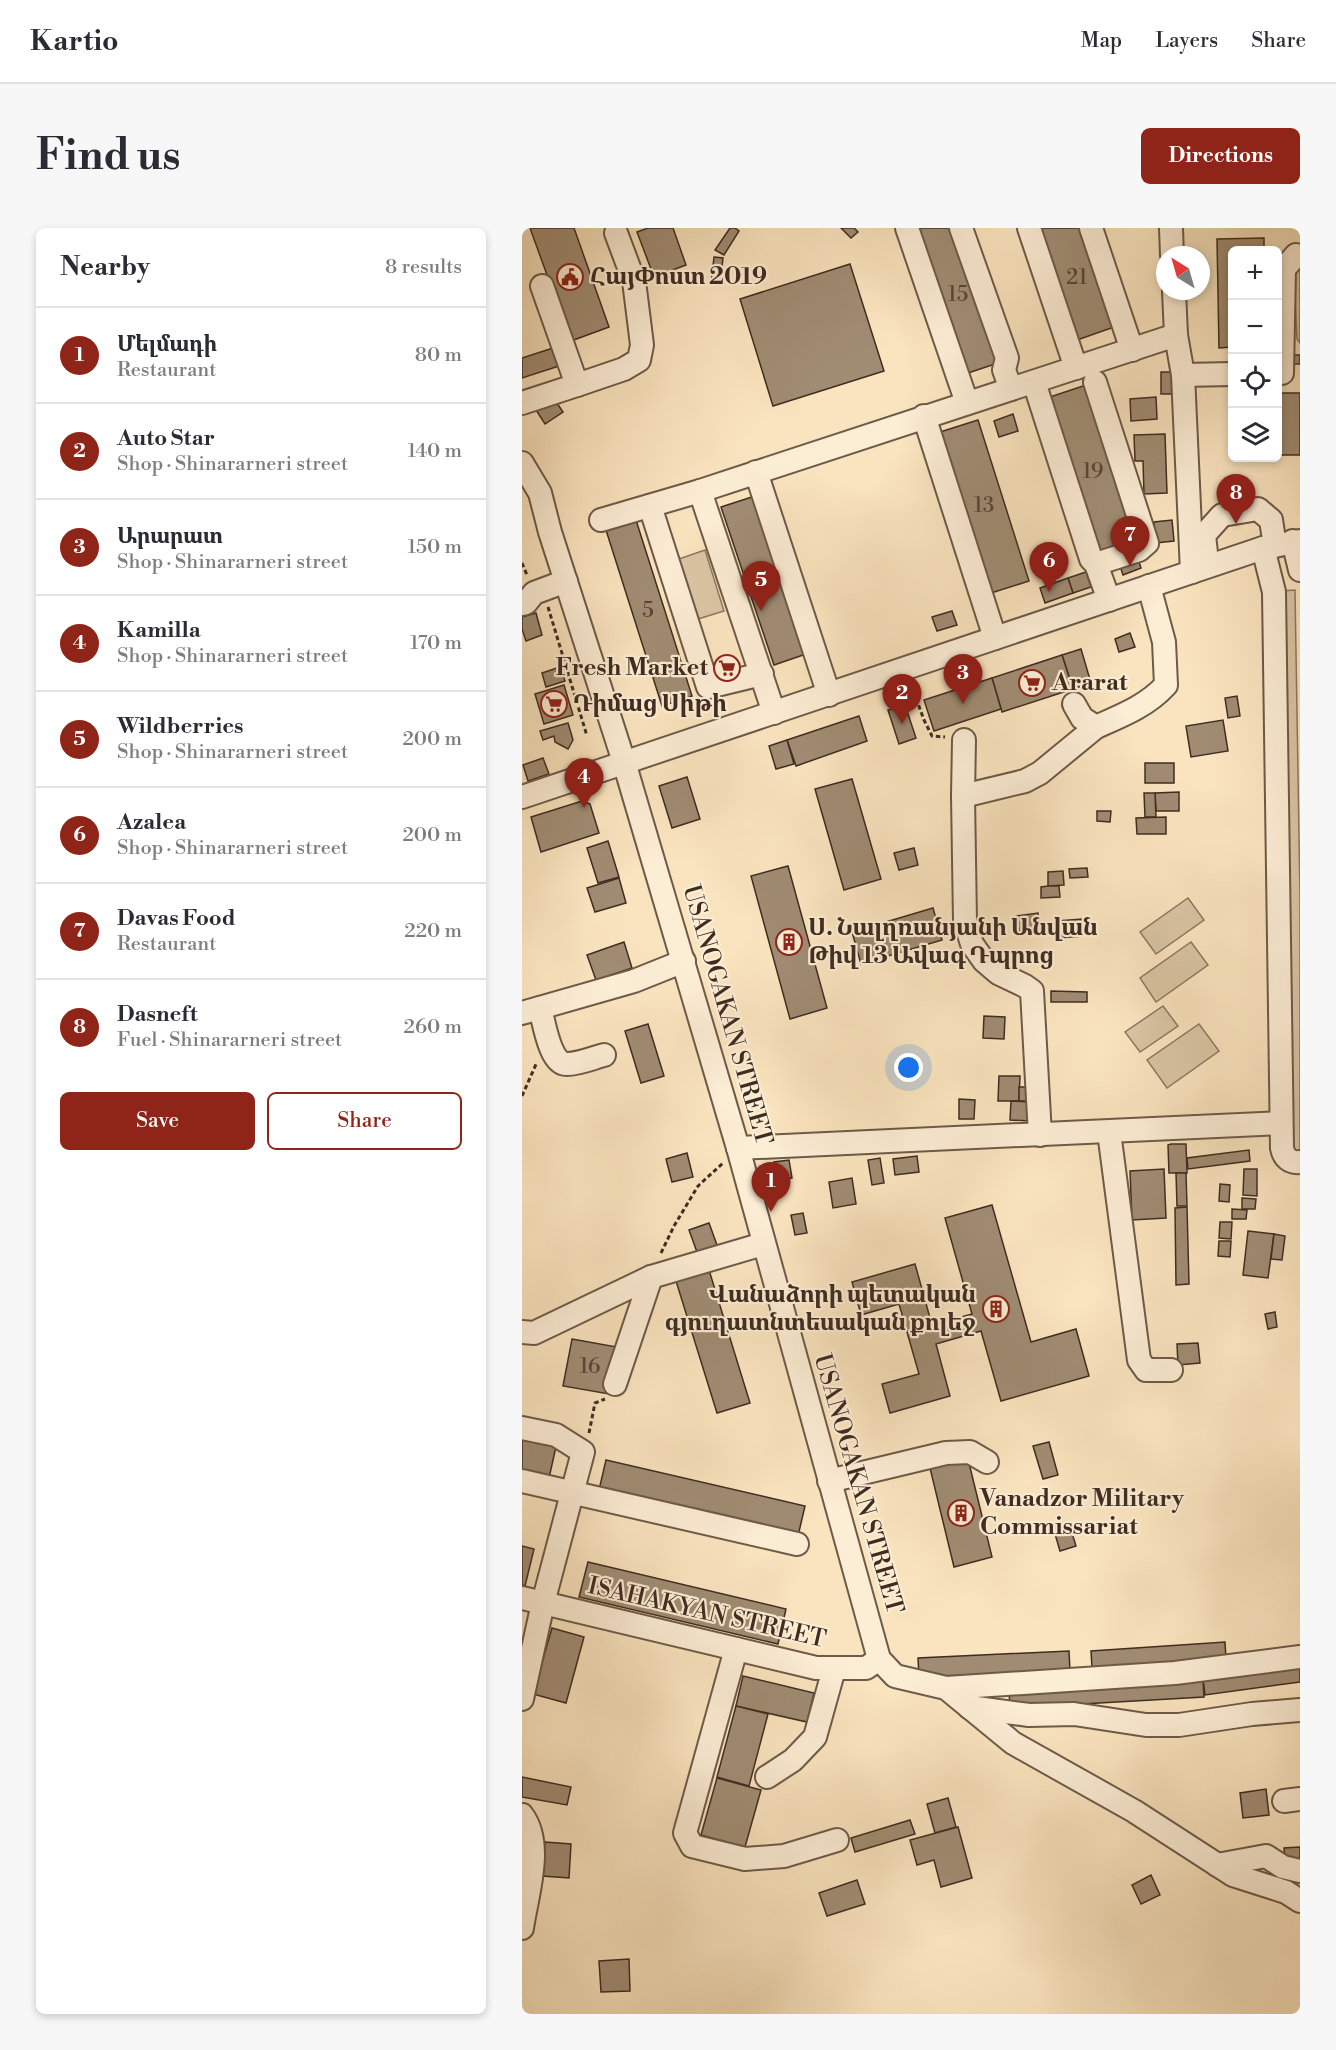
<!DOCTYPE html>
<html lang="en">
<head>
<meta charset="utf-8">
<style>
  :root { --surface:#fff; --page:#f7f7f7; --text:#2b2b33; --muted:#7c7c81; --line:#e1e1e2; --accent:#8f2418 }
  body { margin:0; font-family:"Libre Bodoni","Noto Serif Armenian",serif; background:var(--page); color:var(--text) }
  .controls { position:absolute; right:18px; top:18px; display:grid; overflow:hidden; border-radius:9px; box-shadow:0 3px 9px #0003 }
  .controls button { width:54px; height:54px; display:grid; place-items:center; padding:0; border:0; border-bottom:2px solid var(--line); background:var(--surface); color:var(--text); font:30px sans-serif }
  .compass { position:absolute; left:634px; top:18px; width:54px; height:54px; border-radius:50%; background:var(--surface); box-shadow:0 3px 9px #0003; rotate:323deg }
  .you { position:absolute; left:387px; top:840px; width:21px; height:21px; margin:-15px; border:4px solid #fff; border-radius:50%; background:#1a73e8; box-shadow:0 0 0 9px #1a73e833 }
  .badge { display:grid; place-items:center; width:39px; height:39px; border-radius:50%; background:var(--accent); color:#fff; font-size:20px; font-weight:700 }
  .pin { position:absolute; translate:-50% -50px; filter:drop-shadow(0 2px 3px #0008) }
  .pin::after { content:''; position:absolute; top:32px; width:21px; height:18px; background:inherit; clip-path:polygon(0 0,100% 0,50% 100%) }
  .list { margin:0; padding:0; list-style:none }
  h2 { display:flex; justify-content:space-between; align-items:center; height:78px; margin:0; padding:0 24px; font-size:26px }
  h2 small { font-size:20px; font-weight:400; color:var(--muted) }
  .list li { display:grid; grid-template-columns:39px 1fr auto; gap:18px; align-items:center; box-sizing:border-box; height:96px; padding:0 24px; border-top:2px solid var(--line) }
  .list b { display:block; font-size:22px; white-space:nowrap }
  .list p { margin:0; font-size:20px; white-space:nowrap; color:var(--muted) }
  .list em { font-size:20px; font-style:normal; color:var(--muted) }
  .actions { display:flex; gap:12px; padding:18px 24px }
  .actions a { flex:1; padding:14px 0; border:2px solid var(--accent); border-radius:9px; text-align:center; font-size:21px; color:var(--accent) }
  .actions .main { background:var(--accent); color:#fff }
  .icon { flex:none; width:33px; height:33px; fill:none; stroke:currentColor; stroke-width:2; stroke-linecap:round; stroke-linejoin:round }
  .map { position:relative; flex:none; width:778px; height:1786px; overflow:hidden; border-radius:9px }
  header { display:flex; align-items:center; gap:36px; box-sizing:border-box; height:84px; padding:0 30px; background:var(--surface); border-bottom:2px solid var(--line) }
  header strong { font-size:28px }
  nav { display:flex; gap:33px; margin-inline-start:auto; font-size:21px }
  .intro { display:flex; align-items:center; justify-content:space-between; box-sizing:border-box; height:144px; padding:0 36px }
  h1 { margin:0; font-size:42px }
  .button { padding:15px 27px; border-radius:9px; background:var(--accent); color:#fff; font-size:21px; font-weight:700 }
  main { display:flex; gap:36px; padding:0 36px }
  aside { flex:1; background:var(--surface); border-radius:9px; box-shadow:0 3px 9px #0003 }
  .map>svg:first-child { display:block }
  .green { fill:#dac5a4; stroke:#8c7862; stroke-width:1.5 }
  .building { fill:#a08c73; stroke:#3f2c21; stroke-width:1.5 }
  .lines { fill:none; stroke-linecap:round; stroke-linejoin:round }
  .minor-casing { stroke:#6e5a48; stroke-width:26 }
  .path { stroke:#3f2c21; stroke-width:3; stroke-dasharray:4.5 3; stroke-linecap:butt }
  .minor { stroke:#fcedd5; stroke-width:22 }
  .labels { text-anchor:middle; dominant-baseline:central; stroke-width:4.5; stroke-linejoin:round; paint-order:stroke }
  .number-label { font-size:21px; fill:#574436 }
  .poi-label { font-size:24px; font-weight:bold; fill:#3f2c21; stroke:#fcedd5; text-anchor:start }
  .street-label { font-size:24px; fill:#3f2c21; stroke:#fcedd5 }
</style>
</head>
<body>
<header>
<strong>Kartio</strong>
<nav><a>Map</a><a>Layers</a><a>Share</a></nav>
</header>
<div class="intro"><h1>Find us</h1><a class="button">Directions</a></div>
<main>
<aside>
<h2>Nearby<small>8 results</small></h2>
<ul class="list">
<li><span class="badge">1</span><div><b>Մելմադի</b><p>Restaurant</p></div><em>80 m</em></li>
<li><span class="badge">2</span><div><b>Auto Star</b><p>Shop · Shinararneri street</p></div><em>140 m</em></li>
<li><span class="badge">3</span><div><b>Արարատ</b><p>Shop · Shinararneri street</p></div><em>150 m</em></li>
<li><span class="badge">4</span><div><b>Kamilla</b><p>Shop · Shinararneri street</p></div><em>170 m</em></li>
<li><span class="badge">5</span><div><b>Wildberries</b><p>Shop · Shinararneri street</p></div><em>200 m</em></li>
<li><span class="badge">6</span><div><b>Azalea</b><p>Shop · Shinararneri street</p></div><em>200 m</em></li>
<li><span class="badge">7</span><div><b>Davas Food</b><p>Restaurant</p></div><em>220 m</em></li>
<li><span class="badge">8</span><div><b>Dasneft</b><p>Fuel · Shinararneri street</p></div><em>260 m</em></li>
</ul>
<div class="actions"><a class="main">Save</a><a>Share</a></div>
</aside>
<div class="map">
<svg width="778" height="1786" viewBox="0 0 778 1786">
  <rect width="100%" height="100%" fill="#fae4bf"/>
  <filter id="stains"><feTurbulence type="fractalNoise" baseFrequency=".00333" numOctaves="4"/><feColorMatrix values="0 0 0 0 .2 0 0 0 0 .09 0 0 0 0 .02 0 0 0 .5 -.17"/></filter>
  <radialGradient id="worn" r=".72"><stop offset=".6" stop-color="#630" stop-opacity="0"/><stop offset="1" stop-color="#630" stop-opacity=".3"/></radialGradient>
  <!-- green -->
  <g class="green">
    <polygon points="778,35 778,115 775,111 772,47"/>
    <polygon points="183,322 202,383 176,391 157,331"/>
    <polygon points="773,362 778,669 778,926 771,926 759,363"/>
    <polygon points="666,670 682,692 634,726 618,704"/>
    <polygon points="669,714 686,737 634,774 618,750"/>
    <polygon points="641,778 656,798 618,824 603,804"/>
    <polygon points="677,796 697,823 645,860 625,832"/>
  </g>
  <!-- building -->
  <g class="building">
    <polygon points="8,0 52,0 87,99 49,113"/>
    <polygon points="126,0 151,0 164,37 132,49 115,4"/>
    <polygon points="208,0 213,0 217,3 202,27 193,22"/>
    <polygon points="319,0 332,0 336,4 329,10"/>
    <polygon points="392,0 432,0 479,134 443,146"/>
    <polygon points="518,0 559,0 592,99 555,112"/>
    <polygon points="742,10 742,22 710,22 710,119 697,120 695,11"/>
    <polygon points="192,29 201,30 198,57 189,56"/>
    <polygon points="328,36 362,143 251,178 218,71"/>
    <polygon points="31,120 37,138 0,150 0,130"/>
    <rect x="767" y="127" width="11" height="9"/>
    <rect x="639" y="144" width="14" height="22"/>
    <polygon points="564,157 616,317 577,330 525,170"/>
    <rect x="756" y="165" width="22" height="62"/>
    <polygon points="634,169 635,191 609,193 608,171"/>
    <polygon points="35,175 41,184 23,196 14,182"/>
    <polygon points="491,186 496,203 477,209 472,193"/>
    <polygon points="456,192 507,353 469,365 418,204"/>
    <polygon points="643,206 645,265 622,266 621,233 613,233 612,207"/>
    <polygon points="233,268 287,425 252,437 199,279"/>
    <polygon points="113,289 170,468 140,478 83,299"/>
    <polygon points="650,292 652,313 634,315 632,294"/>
    <polygon points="615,328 619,340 601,347 597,335"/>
    <polygon points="564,344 569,359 551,365 546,350"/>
    <polygon points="546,350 551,365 523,375 518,360"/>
    <polygon points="430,383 435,397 415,403 410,389"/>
    <polygon points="14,385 20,407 4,413 0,401 0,389"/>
    <polygon points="608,405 613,419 597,424 593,411"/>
    <polygon points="559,421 569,455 551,461 540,427"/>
    <polygon points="540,427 551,461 480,484 470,450"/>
    <polygon points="211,430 216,445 199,450 194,435"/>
    <polygon points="38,439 43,453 24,459 20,445"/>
    <polygon points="470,450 479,481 412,503 402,472"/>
    <polygon points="42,457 51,487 22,496 13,466"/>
    <polygon points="715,468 718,488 706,490 703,470"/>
    <polygon points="383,477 394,510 377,516 366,482"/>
    <polygon points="337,488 345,513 274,538 265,512"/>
    <polygon points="701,492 706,523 669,529 664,498"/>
    <polygon points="46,495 51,512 46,521 33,514 32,508 21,512 18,503"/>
    <polygon points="265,512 272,536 254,541 247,518"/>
    <polygon points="21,530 27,546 6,553 1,537"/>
    <rect x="623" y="535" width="29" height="20"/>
    <polygon points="165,549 178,591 150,600 137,558"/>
    <polygon points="330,551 359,651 322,662 293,561"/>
    <polygon points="657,564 657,583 634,583 633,565"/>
    <polygon points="622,565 633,565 634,589 623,589"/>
    <polygon points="60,573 68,576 77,605 19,624 9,589"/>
    <polygon points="575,583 589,583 588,594 575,593"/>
    <polygon points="644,589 644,606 615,606 614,590"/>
    <polygon points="86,613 97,649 76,655 65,620"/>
    <polygon points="392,620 396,637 377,642 372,625"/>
    <polygon points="266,638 305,780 268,791 229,648"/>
    <polygon points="565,640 566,649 548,650 547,641"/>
    <polygon points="541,643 542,657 526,658 526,644"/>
    <polygon points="97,650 104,675 73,684 65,660"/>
    <polygon points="526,658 537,658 538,669 519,670 519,659"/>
    <polygon points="411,680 420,712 339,736 330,704"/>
    <polygon points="516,685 517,702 497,704 495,688"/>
    <polygon points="560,691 561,708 536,710 535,693"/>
    <polygon points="102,714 110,740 74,752 65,727"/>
    <polygon points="529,763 565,764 565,774 529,774"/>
    <polygon points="462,788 483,789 482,811 461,810"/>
    <polygon points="126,796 142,848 119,855 103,803"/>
    <polygon points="477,848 498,848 497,873 476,873"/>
    <polygon points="497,859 513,859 512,873 497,873"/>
    <polygon points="437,871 453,872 452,891 437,891"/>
    <polygon points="489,873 509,874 509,893 488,892"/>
    <polygon points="649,916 664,916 665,945 647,945 646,917"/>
    <polygon points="727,922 728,933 666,941 665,930"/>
    <polygon points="165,925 171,949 150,954 144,931"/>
    <polygon points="395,928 397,944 373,947 371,931"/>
    <polygon points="358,930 362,955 350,957 346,932"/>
    <polygon points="267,932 270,950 255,953 252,934"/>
    <polygon points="642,941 644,990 610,992 608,943"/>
    <polygon points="722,941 735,941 735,968 721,967"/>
    <polygon points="654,945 664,945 665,978 655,978"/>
    <polygon points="330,950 334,976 311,980 307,954"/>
    <polygon points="698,956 708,957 707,974 697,973"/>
    <polygon points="720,970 734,971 733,981 720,981"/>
    <polygon points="470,977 509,1114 554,1101 567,1148 479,1173 459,1103 414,1116 428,1168 368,1185 360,1156 397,1146 377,1076 339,1087 330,1054 393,1036 410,1097 450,1086 423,990"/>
    <polygon points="665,979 667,1056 654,1057 653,980"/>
    <polygon points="710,981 725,982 724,991 710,991"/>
    <polygon points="281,985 285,1005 273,1007 269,987"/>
    <polygon points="698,994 710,994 709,1011 697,1010"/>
    <polygon points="187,995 195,1017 175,1024 167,1002"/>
    <polygon points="726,1003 752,1006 746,1050 721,1047"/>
    <polygon points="752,1006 763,1008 760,1032 749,1031"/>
    <polygon points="697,1013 709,1013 708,1029 696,1028"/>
    <polygon points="187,1042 228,1175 195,1185 154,1053"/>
    <polygon points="753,1084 755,1099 746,1101 743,1086"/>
    <polygon points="50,1111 95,1119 87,1166 41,1158"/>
    <polygon points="676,1115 678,1135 656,1137 655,1116"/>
    <polygon points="0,1206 35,1214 27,1250 0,1244"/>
    <polygon points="527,1214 536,1247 521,1251 511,1218"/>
    <polygon points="446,1231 470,1329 432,1339 408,1240"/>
    <polygon points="84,1232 283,1278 276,1308 77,1262"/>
    <polygon points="547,1295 554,1318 538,1323 531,1299"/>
    <polygon points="0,1318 12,1321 3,1358 0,1357"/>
    <polygon points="66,1334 264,1381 256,1416 57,1369"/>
    <polygon points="30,1400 62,1409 44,1475 11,1466"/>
    <polygon points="703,1414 704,1431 570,1440 569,1423"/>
    <polygon points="547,1423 548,1443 397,1449 396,1430"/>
    <polygon points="778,1438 778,1454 683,1467 681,1451"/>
    <polygon points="221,1448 292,1465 285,1494 214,1478"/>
    <polygon points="681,1451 682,1469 488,1480 487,1463"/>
    <polygon points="214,1478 246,1486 227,1558 195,1549"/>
    <polygon points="0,1549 49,1559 45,1577 0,1569"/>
    <polygon points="195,1550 239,1562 223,1619 179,1607"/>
    <polygon points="744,1561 747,1587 721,1590 718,1565"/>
    <polygon points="426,1570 434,1599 413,1605 405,1576"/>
    <polygon points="388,1592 393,1606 333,1624 329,1610"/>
    <polygon points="436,1599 450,1650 419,1659 412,1632 395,1637 388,1612"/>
    <polygon points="23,1614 49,1616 47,1650 20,1648"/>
    <polygon points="778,1619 778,1633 763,1634 762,1620"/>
    <polygon points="629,1647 638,1667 619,1676 610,1657"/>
    <polygon points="335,1652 343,1676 305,1688 297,1665"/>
    <polygon points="107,1731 108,1763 79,1764 77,1733"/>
  </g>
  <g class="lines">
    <defs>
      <g id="minor">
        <polyline points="385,0 445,175"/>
        <polyline points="439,0 485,130 482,142 489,161"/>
        <polyline points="507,0 554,140"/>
        <polyline points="569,0 610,122"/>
        <polyline points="649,0 650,27"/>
        <polyline points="652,63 654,107 661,147 670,344"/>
        <polyline points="760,145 762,41 774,27 778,28"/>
        <polyline points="661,147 710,146"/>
        <polyline points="512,154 569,331 574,336 587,372"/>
        <polyline points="573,154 625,315 617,322 574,336"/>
        <polyline points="55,157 102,141 117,132 120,117 112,53 94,5"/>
        <polyline points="0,175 55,157 20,58"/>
        <polyline points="402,188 473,410"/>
        <polyline points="0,235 18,265 28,304 102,534 216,920 357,1431 373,1448 424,1460 491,1515 612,1583 711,1647 764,1664 778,1673"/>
        <polyline points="234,244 307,467"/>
        <polyline points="178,263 252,485"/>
        <polyline points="128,278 186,459 240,446"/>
        <polyline points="79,292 178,263 654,107"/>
        <polyline points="771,313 778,342"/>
        <path d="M741,320l11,44 8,556c2,10 8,15 18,14"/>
        <polyline points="685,334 682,307 700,287 736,281 749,292 753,318"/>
        <polyline points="0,376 4,375 12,365 44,353"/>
        <path d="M552,476l8,14 14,9c25,-11 51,-21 70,-42l-2,-43 -15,-56"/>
        <polyline points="442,512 441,568 443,693 450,716 462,733 476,745 503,758 510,763 518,907"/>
        <polyline points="441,568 503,553 518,545 574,499"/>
        <polyline points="0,569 741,320 778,313"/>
        <path d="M18,780c4,14 10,57 27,56 12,0 26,-6 37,-9"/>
        <polyline points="0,785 112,753 162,733"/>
        <polyline points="587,904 617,1132 624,1142 649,1142"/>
        <polyline points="216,920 759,895"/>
        <polyline points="0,1104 12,1105 129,1049 241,1016"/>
        <polyline points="93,1156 129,1049"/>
        <polyline points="0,1200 34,1207 61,1224 21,1375 0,1471"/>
        <polyline points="0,1253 275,1316"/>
        <polyline points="307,1253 424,1225 448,1224 465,1234"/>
        <polyline points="0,1370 294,1440 344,1440 357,1431"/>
        <polyline points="214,1421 163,1605 170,1618 223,1631 262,1628 315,1612"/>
        <polyline points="424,1460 653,1445 778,1429"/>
        <polyline points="447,1479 507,1487 552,1486 624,1497 657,1497 730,1486 778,1482"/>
        <polyline points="245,1549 271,1532 293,1509 312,1441"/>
        <polyline points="762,1573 778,1571"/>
        <path d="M0,1587c22,29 5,79 0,113"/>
        <polyline points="695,1637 744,1628 761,1639 778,1643"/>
      </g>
    </defs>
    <!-- minor casing -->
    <use href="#minor" class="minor-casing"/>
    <!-- path -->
    <g class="path">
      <polyline points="0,335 5,347"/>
      <polyline points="26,379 65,508"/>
      <polyline points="389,456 402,492 410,508 423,509"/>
      <polyline points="0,868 15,834"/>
      <polyline points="139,1025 152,998 176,958 201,935"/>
      <polyline points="67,1205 73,1175 83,1171"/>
    </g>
    <!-- minor -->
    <use href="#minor" class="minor"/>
  </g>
  <!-- icons -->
  <defs>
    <symbol id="civic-ring" viewBox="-11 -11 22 22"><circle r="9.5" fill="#fcedd5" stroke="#8f2418" stroke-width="1.5"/><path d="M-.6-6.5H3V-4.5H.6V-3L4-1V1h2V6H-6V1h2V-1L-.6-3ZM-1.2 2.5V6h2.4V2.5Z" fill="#8f2418"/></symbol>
    <symbol id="supermarket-ring" viewBox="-11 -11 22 22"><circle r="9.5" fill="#fcedd5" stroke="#8f2418" stroke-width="1.5"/><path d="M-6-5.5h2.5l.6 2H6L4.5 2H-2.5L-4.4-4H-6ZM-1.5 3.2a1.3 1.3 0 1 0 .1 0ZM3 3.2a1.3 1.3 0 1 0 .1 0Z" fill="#8f2418"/></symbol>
    <symbol id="building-ring" viewBox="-11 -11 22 22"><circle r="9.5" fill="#fcedd5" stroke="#8f2418" stroke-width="1.5"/><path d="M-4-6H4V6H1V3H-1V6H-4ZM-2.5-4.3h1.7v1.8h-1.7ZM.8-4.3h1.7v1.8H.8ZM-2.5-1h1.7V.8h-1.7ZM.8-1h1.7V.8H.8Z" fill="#8f2418"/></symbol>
  </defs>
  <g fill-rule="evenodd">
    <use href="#civic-ring" x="33" y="34" width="30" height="30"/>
    <use href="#supermarket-ring" x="190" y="425" width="30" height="30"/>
    <use href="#supermarket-ring" x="495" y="440" width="30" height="30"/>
    <use href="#supermarket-ring" x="17" y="461" width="30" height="30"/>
    <use href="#building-ring" x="252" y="699" width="30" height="30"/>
    <use href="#building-ring" x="459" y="1066" width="30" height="30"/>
    <use href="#building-ring" x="424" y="1270" width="30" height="30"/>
  </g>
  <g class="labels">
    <!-- number labels -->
    <g class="number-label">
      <text x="555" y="50">21</text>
      <text x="436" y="67">15</text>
      <text x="571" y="244">19</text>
      <text x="462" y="278">13</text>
      <text x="126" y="383">5</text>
      <text x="68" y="1139">16</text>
    </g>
    <!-- poi labels -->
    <g class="poi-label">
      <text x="68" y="49">ՀայՓոստ 2019</text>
      <text x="186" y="440" text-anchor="end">Fresh Market</text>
      <text x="530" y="455">Ararat</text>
      <text x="51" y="476">Դիմաց Սիթի</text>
      <text x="286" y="700">Ս. Նալղռանյանի Անվան<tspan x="286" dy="28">Թիվ 13 Ավագ Դպրոց</tspan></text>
      <text x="454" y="1067" text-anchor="end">Վանաձորի պետական<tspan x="454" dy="28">գյուղատնտեսական քոլեջ</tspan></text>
      <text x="458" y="1271">Vanadzor Military<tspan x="458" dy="28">Commissariat</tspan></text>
    </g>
    <!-- street labels -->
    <g class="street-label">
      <text transform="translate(205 787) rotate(74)">USANOGAKAN STREET</text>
      <text transform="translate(336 1256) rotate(74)">USANOGAKAN STREET</text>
      <text transform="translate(185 1385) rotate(13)">ISAHAKYAN STREET</text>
    </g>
  </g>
  <rect width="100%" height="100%" filter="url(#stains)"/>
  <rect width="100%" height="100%" fill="url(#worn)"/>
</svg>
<div class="controls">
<button>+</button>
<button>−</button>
<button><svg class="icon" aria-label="locate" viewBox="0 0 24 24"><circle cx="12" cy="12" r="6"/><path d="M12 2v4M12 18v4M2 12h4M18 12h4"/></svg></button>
<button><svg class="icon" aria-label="layers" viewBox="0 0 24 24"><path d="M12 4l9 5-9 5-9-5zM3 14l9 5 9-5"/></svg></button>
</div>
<svg class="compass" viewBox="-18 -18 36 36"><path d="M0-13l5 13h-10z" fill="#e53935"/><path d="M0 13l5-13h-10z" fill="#7c7c81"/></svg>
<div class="you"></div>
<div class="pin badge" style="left:249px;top:984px">1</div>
<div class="pin badge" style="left:380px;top:496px">2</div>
<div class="pin badge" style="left:441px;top:476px">3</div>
<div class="pin badge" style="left:62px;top:580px">4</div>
<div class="pin badge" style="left:239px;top:383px">5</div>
<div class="pin badge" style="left:527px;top:364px">6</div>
<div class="pin badge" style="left:608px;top:338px">7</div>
<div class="pin badge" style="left:714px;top:296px">8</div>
</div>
</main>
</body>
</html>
